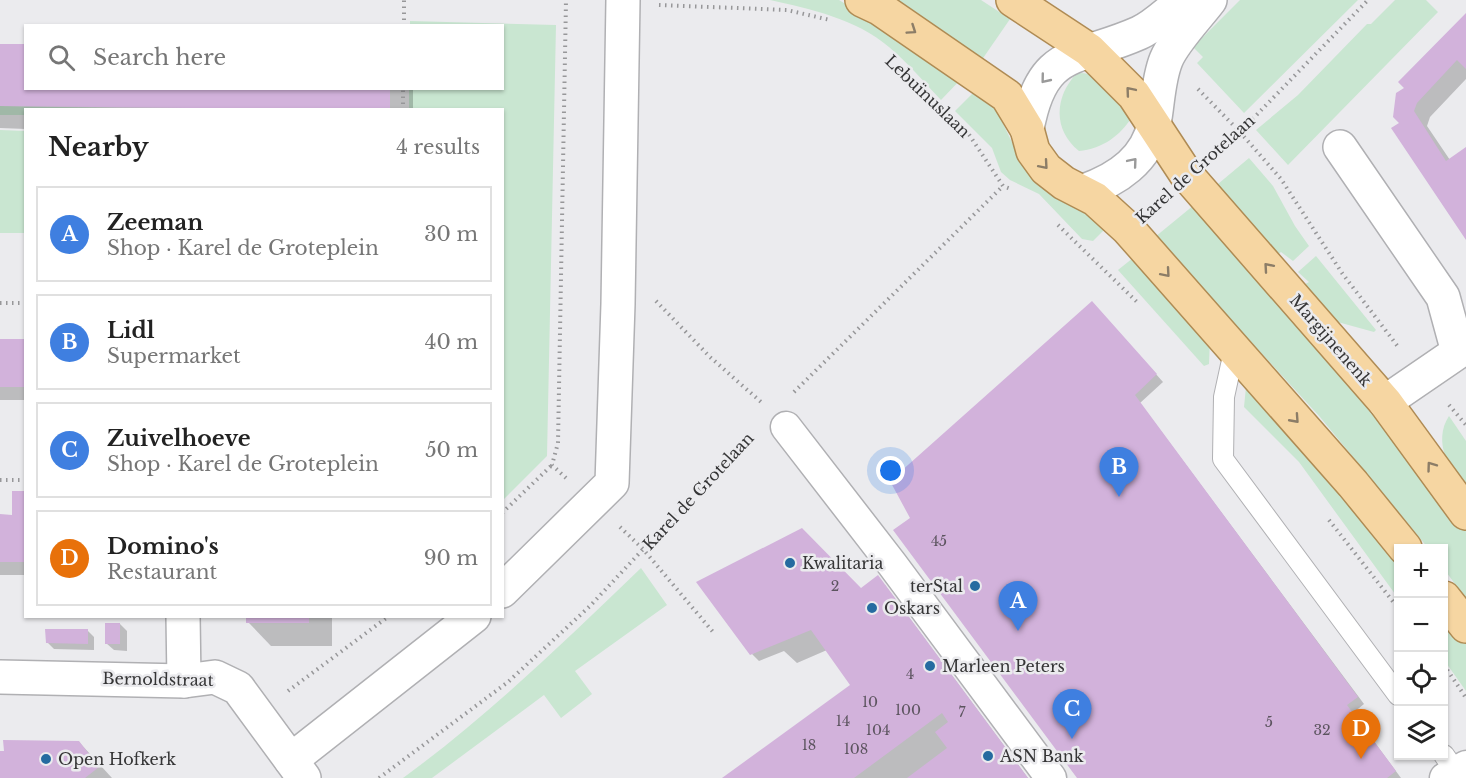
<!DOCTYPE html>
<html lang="en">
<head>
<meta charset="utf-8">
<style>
  :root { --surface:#fff; --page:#f6f6f6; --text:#222; --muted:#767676; --line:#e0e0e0; --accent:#0b8043 }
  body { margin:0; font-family:"Libre Baskerville",serif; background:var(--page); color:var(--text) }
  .controls { position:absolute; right:18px; bottom:18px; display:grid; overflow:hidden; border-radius:0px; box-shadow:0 2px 4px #0004 }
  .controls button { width:54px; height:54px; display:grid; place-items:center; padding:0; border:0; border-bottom:2px solid var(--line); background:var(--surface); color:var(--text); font:30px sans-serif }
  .you { position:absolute; left:891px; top:471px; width:21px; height:21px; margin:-15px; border:4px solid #fff; border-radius:50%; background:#1a73e8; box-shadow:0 0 0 9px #1a73e833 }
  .badge { display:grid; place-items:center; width:39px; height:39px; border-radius:50%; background:var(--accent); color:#fff; font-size:20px; font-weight:700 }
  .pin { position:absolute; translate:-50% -50px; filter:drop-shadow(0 2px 3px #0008) }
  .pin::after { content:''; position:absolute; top:32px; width:21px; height:18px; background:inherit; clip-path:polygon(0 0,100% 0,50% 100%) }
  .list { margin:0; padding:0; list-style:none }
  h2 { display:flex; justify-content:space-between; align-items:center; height:78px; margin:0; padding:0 24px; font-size:26px }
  h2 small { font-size:20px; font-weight:400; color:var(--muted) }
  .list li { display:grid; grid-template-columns:39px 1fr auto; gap:18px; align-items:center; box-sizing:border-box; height:96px; margin:0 12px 12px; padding:0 12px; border:2px solid var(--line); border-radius:0px }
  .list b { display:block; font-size:22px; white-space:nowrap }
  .list p { margin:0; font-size:20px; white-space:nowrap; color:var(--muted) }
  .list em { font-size:20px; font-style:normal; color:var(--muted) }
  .icon { flex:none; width:33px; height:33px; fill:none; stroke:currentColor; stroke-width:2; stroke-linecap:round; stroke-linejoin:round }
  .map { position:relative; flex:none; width:1466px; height:778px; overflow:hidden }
  .search { position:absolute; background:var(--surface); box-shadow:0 2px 4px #0004; left:24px; top:24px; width:480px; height:66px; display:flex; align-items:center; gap:15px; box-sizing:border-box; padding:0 21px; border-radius:0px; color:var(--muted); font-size:22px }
  .panel { position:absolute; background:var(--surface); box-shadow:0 2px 4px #0004; left:24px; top:108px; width:480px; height:510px; border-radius:0px }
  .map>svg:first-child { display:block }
  .green { fill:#c9e6d1 }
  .shadow { fill:#0003 }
  .building { fill:#d2b2db }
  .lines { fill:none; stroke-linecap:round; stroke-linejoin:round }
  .service-casing { stroke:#b0b0b3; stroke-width:22 }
  .pedestrian-casing { stroke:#b0b0b3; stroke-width:33 }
  .minor-casing { stroke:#b0b0b3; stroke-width:36 }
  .primary-casing { stroke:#af8b54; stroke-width:36 }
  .path { stroke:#979799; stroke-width:4; stroke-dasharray:1.5 4.5; stroke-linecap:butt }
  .service { stroke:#fff; stroke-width:20 }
  .pedestrian { stroke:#fff; stroke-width:30 }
  .minor { stroke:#fff; stroke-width:33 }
  .primary { stroke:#f6d6a2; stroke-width:33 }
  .oneway { stroke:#8c7d67 }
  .oneway2 { stroke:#9a9a9a }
  .poi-dot { fill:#256ba0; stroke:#ebebee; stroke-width:2 }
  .labels { text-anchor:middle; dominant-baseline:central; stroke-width:5; stroke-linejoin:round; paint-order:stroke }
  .number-label { font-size:14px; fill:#5c545f }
  .street-label { font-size:16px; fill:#353536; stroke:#ebebee }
  .poi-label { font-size:16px; fill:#353536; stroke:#ebebee; text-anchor:start }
</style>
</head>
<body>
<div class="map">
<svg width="1466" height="778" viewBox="0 0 1466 778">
  <rect width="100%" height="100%" fill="#ebebee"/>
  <!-- green -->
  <g class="green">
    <path d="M770,0h69l124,77 -22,23c-17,-18 -33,-37 -52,-53 -33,-28 -78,-38 -119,-47z"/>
    <polygon points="889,0 981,0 1010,19 979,64"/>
    <polygon points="1240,0 1358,0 1244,113 1197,63 1203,57 1193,47"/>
    <polygon points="1395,0 1426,0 1438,12 1288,165 1256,130 1298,95 1367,24 1371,24"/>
    <polygon points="410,21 556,25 547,456 503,500 502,110 409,109 409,89 502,88 502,26 410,25"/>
    <path d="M1077,73c30,-1 40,22 55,44 -12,19 -30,32 -53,34 -26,-21 -25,-54 -2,-78z"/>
    <polygon points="978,88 995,107 1021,161 1110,224 1093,241 1082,239 1039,194 1010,180 1001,172 992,148 955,111"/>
    <polygon points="0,106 177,109 26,110 25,115 0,115"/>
    <polygon points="0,130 25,131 25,233 0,233"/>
    <polygon points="1249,158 1273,186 1295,226 1309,246 1293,261 1281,252 1273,258 1212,189"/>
    <polygon points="1194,205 1376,411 1466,528 1466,599 1444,569 1444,548 1428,548 1320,417 1155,237"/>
    <polygon points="1138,254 1210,338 1209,364 1204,366 1118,270"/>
    <polygon points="1316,256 1376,330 1374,332 1334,321 1298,288 1309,282 1298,272"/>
    <polygon points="1247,377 1398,555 1398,598 1299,462 1244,407"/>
    <path d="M1449,416l17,25v52c-16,-22 -34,-51 -17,-77z"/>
    <path d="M641,568l26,37 -92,66 17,23 -31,24 -17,-23 -112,83h-29c86,-63 161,-136 238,-210z"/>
    <polygon points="1444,612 1466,642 1466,691 1444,660"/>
  </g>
  <!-- shadow -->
  <g class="shadow">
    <polygon points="1466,15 1466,79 1430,117 1427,126 1450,160 1466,148 1466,237 1401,124 1406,89"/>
    <polygon points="0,45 26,88 413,88 413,110 26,110 26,129 0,128"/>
    <polygon points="1099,310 1163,382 1140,403 1364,704 1353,713 1401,778 1078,778 912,518"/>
    <polygon points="0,340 26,341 26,400 0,400"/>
    <polygon points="26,493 26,575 0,575 0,516 13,516"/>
    <polygon points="885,585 1028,778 725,778 852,685 827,650 797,663 784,651 759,661 752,654 862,591"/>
    <polygon points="248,616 332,616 332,646 271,646 248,622"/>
    <polygon points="120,624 127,631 127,651 114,650 106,643"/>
    <polygon points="87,630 94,637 94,650 54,649 47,642"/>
    <polygon points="79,742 112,778 0,778 0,752"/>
  </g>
  <!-- building -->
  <g class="building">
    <polygon points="1466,13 1466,69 1457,60 1417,103 1414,111 1446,161 1466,147 1466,240 1391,128 1399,123 1393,117 1396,93 1404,88 1398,82"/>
    <polygon points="0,44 26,44 26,88 390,88 390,110 0,106"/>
    <polygon points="1092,301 1157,374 1135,395 1358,697 1347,705 1396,771 1387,778 1077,778 893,530 910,518 890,481"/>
    <rect x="0" y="339" width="26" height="48"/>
    <polygon points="12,491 26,491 26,562 0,562 0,514 12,515"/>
    <polygon points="802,528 861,588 878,575 1028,778 907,778 947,748 935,732 948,722 942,713 854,778 722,778 850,685 811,630 750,655 696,582"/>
    <rect x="246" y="616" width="63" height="7"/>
    <rect x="105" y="623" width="15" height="21"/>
    <polygon points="45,629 88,629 88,644 46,643"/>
    <polygon points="3,740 79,741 99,767 85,778 0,778 0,751 4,751"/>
  </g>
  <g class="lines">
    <defs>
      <g id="service">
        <polyline points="1234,351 1224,397 1223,459 1398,695"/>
        <polyline points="1444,755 1460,778"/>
      </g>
      <g id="pedestrian">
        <polyline points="786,427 892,564 1051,778"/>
        <polyline points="1445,778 1466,766"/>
      </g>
      <g id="minor">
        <path d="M1027,129c15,-82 49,-68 112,-96 16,-7 31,-23 45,-33"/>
        <polyline points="1340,147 1443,297 1458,352 1385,402"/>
        <path d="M1084,191c32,-11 63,-31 70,-67 4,-21 4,-44 12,-64 7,-18 32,-44 44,-60"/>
        <polyline points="502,591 612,483 618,304 623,0"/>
        <polyline points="183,616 184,681"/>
        <polyline points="0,677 184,681 215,677 238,688 304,778"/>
        <polyline points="291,760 474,616"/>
      </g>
      <g id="primary">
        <polyline points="862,0 879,8 1007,96 1027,129 1033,151 1046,169 1064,183 1095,199 1128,229 1353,484 1405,548"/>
        <polyline points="1013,0 1089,50 1134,95 1186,174 1385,402 1466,513"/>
        <polyline points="1444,598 1466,626"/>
      </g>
    </defs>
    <!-- service casing -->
    <use href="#service" class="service-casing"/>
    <!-- pedestrian casing -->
    <use href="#pedestrian" class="pedestrian-casing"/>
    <!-- minor casing -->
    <use href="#minor" class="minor-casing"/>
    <!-- primary casing -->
    <use href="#primary" class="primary-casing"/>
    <!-- path -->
    <g class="path">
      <polyline points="659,5 787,10 830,20"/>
      <polyline points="404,26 404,0"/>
      <polyline points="918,84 966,130 1003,186 1011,189"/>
      <polyline points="1198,89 1240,132 1281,179 1342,273 1399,348"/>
      <polyline points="403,110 403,88"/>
      <polyline points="1216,150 1240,132 1368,0"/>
      <polyline points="1058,225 1138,303"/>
      <polyline points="656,301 710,357 761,402"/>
      <polyline points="0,303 26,303"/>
      <polyline points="794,392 1003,186"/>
      <polyline points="1449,405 1466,425"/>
      <polyline points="566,478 552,465 558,443 566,0"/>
      <polyline points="0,480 26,480"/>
      <polyline points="502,513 552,465"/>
      <polyline points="1329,520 1398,608"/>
      <polyline points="620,527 643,549 713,632"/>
      <polyline points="1444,665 1466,698"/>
      <polyline points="288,691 389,616"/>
      <polyline points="379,778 508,682 590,606 750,435"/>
    </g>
    <!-- service -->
    <use href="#service" class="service"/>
    <!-- pedestrian -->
    <use href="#pedestrian" class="pedestrian"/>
    <!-- minor -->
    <use href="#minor" class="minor"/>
    <!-- primary -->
    <use href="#primary" class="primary"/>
  </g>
  <!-- one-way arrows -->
  <defs><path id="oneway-chevron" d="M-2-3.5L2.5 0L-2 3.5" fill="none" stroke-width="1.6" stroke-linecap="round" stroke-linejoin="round" transform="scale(1.5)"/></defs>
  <g class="oneway">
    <use href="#oneway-chevron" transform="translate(912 30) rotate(34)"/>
    <use href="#oneway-chevron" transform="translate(1130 91) rotate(-130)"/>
    <use href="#oneway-chevron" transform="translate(1044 165) rotate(49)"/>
    <use href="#oneway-chevron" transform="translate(1268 267) rotate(-131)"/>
    <use href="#oneway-chevron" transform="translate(1166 273) rotate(49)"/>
    <use href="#oneway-chevron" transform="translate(1295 419) rotate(48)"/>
    <use href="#oneway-chevron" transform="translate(1431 466) rotate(-126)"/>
  </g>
  <g class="oneway2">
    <use href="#oneway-chevron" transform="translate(1045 79) rotate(129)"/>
    <use href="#oneway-chevron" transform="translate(1133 162) rotate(-50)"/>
  </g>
  <!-- markers -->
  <g class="poi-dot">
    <circle cx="790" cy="563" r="6"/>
    <circle cx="975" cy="586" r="6"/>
    <circle cx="872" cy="608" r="6"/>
    <circle cx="930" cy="666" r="6"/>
    <circle cx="988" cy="756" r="6"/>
    <circle cx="46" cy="759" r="6"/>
  </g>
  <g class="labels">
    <!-- number labels -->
    <g class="number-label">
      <text x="939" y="541">45</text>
      <text x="835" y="586">2</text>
      <text x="910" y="674">4</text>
      <text x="870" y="702">10</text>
      <text x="908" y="710">100</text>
      <text x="962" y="712">7</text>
      <text x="843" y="721">14</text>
      <text x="1269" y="722">5</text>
      <text x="878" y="730">104</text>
      <text x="1322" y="730">32</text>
      <text x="809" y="745">18</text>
      <text x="856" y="749">108</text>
    </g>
    <!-- street labels -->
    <g class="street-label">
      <text transform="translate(928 96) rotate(44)">Lebuïnuslaan</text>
      <text transform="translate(1195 169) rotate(-42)">Karel de Grotelaan</text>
      <text transform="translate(1331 340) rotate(49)">Margijnenenk</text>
      <text transform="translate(698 491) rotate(-47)">Karel de Grotelaan</text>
      <text transform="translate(158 679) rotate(1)">Bernoldstraat</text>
    </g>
    <!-- poi labels -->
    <g class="poi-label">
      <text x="802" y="563">Kwalitaria</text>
      <text x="963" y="586" text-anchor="end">terStal</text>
      <text x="884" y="608">Oskars</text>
      <text x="942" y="666">Marleen Peters</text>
      <text x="1000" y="756">ASN Bank</text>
      <text x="58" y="759">Open Hofkerk</text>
    </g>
  </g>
</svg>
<div class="controls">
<button>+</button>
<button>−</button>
<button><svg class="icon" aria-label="locate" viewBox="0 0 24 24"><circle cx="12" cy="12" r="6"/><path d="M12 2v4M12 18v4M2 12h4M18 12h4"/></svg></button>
<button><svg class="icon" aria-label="layers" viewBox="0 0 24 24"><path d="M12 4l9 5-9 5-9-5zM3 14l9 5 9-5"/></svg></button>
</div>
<div class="you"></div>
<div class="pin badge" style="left:1018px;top:631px;background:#3f7fe0">A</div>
<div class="pin badge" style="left:1119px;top:497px;background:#3f7fe0">B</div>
<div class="pin badge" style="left:1072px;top:739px;background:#3f7fe0">C</div>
<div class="pin badge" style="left:1361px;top:759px;background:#e8710a">D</div>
<div class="search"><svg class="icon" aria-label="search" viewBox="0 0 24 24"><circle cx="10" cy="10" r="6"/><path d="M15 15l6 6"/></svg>Search here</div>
<section class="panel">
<h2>Nearby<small>4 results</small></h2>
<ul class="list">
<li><span class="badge" style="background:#3f7fe0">A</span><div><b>Zeeman</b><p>Shop · Karel de Groteplein</p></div><em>30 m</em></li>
<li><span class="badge" style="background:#3f7fe0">B</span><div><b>Lidl</b><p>Supermarket</p></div><em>40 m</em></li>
<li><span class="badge" style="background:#3f7fe0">C</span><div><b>Zuivelhoeve</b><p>Shop · Karel de Groteplein</p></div><em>50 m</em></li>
<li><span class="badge" style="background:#e8710a">D</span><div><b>Domino's</b><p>Restaurant</p></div><em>90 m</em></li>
</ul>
</section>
</div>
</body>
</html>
